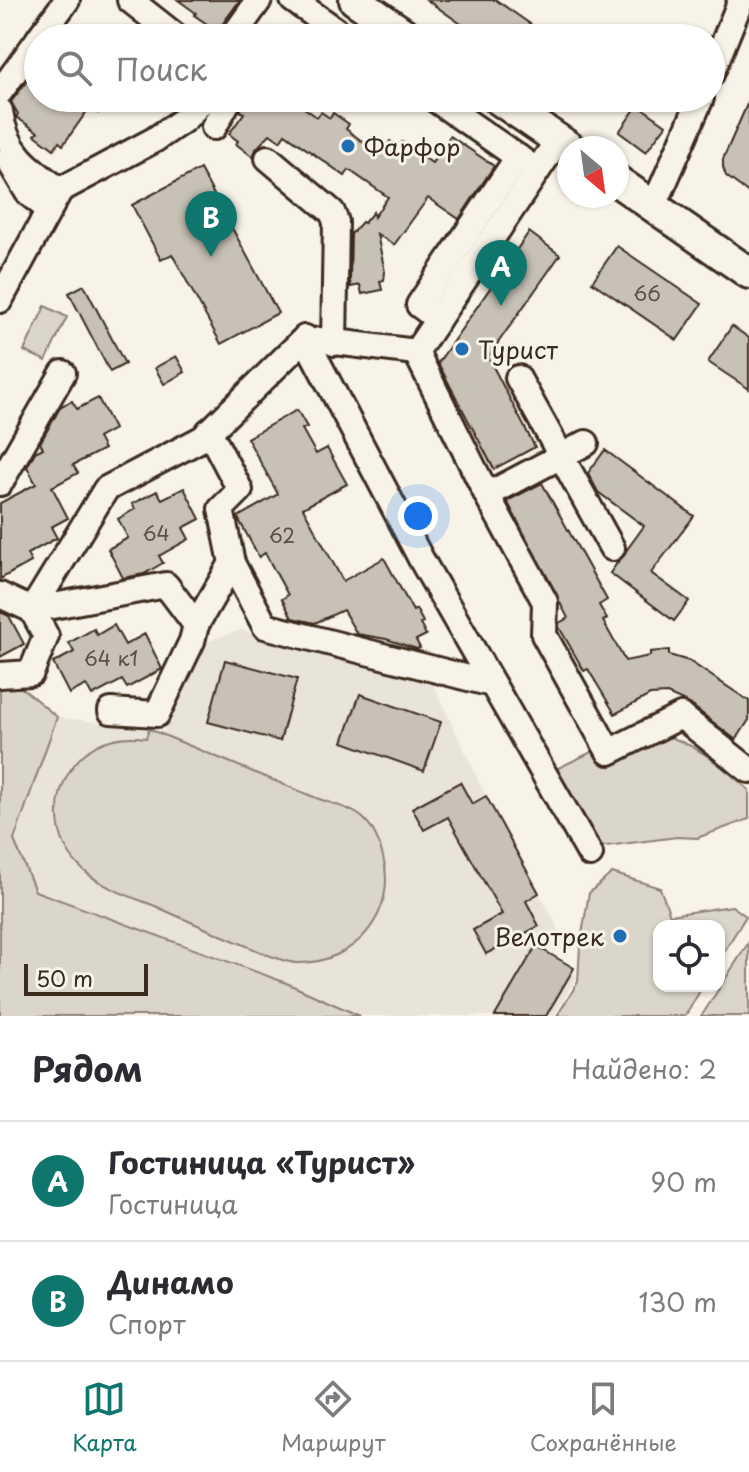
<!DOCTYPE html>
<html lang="ru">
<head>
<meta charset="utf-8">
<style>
  :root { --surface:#fff; --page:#f7f7f7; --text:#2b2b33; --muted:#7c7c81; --line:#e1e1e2; --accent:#0f766e }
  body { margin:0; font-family:"Playpen Sans",sans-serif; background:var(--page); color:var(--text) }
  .controls { position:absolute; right:24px; bottom:24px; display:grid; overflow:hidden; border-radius:16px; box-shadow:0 2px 6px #0004 }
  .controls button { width:72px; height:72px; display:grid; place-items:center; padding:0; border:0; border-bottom:2px solid var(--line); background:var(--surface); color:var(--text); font:40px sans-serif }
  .compass { position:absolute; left:557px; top:136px; width:72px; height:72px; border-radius:50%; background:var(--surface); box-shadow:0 2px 6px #0004; rotate:151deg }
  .scale { position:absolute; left:24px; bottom:20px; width:124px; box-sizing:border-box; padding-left:8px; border:4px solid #3b2a1e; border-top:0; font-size:22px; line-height:28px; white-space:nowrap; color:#3b2a1e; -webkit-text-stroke:6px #f7f3e8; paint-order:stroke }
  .you { position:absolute; left:418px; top:516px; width:28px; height:28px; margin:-20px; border:6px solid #fff; border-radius:50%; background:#1a73e8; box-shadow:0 0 0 12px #1a73e833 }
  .badge { display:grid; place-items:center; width:52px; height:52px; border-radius:50%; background:var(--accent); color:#fff; font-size:26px; font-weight:700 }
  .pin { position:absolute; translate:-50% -66px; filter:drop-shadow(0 2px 4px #0008) }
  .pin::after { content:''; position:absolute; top:42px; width:28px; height:24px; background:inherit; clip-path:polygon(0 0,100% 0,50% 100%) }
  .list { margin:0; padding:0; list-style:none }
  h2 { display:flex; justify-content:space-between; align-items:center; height:104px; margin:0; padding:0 32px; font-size:34px }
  h2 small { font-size:26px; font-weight:400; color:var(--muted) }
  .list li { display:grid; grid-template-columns:52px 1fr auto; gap:24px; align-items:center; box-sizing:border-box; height:120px; padding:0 32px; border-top:2px solid var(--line) }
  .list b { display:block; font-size:30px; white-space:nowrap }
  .list p { margin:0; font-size:26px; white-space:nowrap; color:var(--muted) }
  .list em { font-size:26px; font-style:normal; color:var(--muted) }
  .icon { flex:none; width:44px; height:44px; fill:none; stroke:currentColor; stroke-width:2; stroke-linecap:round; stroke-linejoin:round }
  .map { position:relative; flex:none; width:749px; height:1016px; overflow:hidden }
  .search { position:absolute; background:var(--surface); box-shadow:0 2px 6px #0004; left:24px; right:24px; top:24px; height:88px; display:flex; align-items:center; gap:20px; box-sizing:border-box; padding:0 28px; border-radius:44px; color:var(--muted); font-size:30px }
  .sheet { height:344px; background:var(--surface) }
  nav { display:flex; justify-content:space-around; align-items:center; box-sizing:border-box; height:112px; border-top:2px solid var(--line); background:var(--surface); font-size:22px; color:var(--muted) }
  nav a { display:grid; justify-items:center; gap:4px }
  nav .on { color:var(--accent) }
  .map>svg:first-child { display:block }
  .built { fill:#e9e4d9 }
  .green { fill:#dbd6cb; stroke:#8b8074; stroke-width:2 }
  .building { fill:#c8c1b6; stroke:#3b2a1e; stroke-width:2 }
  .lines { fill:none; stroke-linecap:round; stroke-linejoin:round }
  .minor-casing { stroke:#3b2a1e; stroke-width:30 }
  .major-casing { stroke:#3b2a1e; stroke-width:36 }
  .minor { stroke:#f7f3e8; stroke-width:24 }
  .major { stroke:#f7f3e8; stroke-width:30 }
  .poi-dot { fill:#1f6fb2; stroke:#f7f3e8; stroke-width:3 }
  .labels { text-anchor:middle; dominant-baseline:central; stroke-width:6; stroke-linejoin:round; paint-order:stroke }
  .number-label { font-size:20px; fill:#5e5044 }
  .poi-label { font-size:24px; fill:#3b2a1e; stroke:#f7f3e8; text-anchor:start }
</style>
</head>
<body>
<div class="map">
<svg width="749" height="1016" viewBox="0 0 749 1016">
  <rect width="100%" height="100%" fill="#f7f3e8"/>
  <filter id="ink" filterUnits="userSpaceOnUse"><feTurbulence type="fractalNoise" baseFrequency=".0125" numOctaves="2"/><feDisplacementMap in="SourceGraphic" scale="16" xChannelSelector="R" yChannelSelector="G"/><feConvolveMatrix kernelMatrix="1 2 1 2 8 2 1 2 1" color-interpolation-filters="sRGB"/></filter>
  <g filter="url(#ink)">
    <!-- built -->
    <polygon class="built" points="242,630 433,684 486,796 560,931 547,952 574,968 576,978 554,1016 361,1016 284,982 35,891 14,840 57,717 164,731 205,642"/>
    <!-- green -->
    <g class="green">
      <polygon points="45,306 67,317 46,361 24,351"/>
      <polygon points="0,686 22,688 57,717 14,840 35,891 284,982 360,1016 0,1016"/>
      <path d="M149,729c55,23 110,45 165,68 14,6 39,11 50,22 10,9 16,26 19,38 15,56 -28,107 -86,106 -9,0 -20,-5 -29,-8 -38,-16 -76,-32 -113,-49 -26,-10 -57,-20 -76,-40 -25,-26 -28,-67 -8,-97 18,-26 44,-35 75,-31z"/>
      <path d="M652,732c43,10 64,29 97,58v29l-52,19 -20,-1 -78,10 -43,-78 67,-32z"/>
      <polygon points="612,873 660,888 670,915 732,906 746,916 719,960 719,926 659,926 659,986 703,986 685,1016 557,1016 578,982 580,946 589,893"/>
      <polygon points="749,942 749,1016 701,1016 704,1012"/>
    </g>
    <!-- building -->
    <g class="building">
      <polygon points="178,0 240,0 215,34 205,27 207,24 194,15 196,13"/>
      <polygon points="427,0 496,0 533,26 524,38 481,38"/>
      <polygon points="30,77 38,83 38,98 109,98 98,113 90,107 63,145 59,142 54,149 35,135 38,132 16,117 18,114 11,102"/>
      <polygon points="248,98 290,98 317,117 321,112 330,118 333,113 349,124 346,129 367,145 373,137 387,147 390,141 398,147 402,142 432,163 450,136 494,166 459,219 428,198 394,245 377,234 385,272 384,280 380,281 382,290 362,294 360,285 351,287 350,281 351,234 362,222 364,223 373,212 374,217 388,197 349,170 345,176 285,134 280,141 270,134 256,149 253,157 236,144 238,141 229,134 244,113 240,111"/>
      <polygon points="749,100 749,193 726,176 723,167 723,159"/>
      <polygon points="638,105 666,125 646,152 619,132"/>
      <polygon points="200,169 278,313 221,344 172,254 161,260 132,205"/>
      <polygon points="529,232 560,255 488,357 535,447 494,469 438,363"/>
      <polygon points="617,246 702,304 677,340 592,282"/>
      <polygon points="84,285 125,364 110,372 69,293"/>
      <polygon points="732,326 749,338 749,389 708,362"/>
      <polygon points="176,356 185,372 164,384 155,368"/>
      <polygon points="98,398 114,429 98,438 104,449 73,465 78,473 52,487 68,518 51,527 57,538 27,554 31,562 0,579 0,503 36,484 27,467 35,452 43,448 40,443 61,406 72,401 77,409"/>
      <polygon points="297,410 307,427 302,429 316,454 327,448 347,484 303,508 343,581 384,558 413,611 416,609 423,622 420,624 426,635 416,640 420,648 417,649 386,639 357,634 343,610 315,623 292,618 282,599 288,595 265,553 259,557 239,520 238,517 278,494 247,438"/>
      <polygon points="605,450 694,516 651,573 689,601 674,621 610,573 644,526 598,492 588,473"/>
      <polygon points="542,483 607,600 599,605 607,619 603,621 625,661 650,656 650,652 669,650 669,655 689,661 749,701 749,720 736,740 690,704 667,694 650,695 615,714 588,669 584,671 559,627 559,623 568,618 507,501"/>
      <polygon points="184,488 200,519 183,528 189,539 159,556 163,563 144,574 123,578 108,549 128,538 118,519 135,509 132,504 157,491 162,499"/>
      <polygon points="0,612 9,616 24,644 0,657"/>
      <polygon points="114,625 125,645 145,634 162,669 127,688 122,680 92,696 86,685 69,694 53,663 74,652 69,643 94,629 97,635"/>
      <polygon points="225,660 297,679 280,741 208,722"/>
      <polygon points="360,694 441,722 424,771 343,742"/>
      <polygon points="460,782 472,804 486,796 539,893 526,901 539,926 486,954 473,930 502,914 448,817 424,830 412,808"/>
      <polygon points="536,946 574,968 546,1016 495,1016"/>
    </g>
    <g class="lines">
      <defs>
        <g id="minor">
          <polyline points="130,0 178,38"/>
          <polyline points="293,0 347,38"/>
          <polyline points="39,38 67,0"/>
          <polyline points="232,38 259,0"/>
          <polyline points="711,74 741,0"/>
          <polyline points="0,92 38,40"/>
          <polyline points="433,98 532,167"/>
          <path d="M0,111c5,40 28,57 60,79"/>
          <polyline points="214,127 230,98"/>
          <polyline points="268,158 332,212 336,222 334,343"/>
          <polyline points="8,159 28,193 48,209"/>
          <polyline points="654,206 701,98"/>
          <polyline points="0,300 60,190 154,140 185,119 205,98"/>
          <polyline points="438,319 419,305 518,157"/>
          <polyline points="305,338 421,559 590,854"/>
          <polyline points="319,340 416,352"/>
          <polyline points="416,352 487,495 545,602 544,635 609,752 681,716 749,770"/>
          <polyline points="416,352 558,140"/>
          <polyline points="518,378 612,548"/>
          <polyline points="209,431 240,490 221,509 232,563 265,626 492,684"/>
          <polyline points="0,483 63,373"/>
          <polyline points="487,495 586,443"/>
          <polyline points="0,595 32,610 166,585 196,625 232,563"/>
          <polyline points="32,610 106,489 203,438 305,338"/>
          <polyline points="0,675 31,673 46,636 32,610"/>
          <polyline points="111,711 157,714 192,641 196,625"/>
        </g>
        <g id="major">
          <polyline points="355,0 410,38"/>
          <polyline points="497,98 570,148"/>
          <polyline points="617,181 749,273"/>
        </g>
      </defs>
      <!-- minor casing -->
      <use href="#minor" class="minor-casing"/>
      <!-- major casing -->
      <use href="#major" class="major-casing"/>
      <!-- minor -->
      <use href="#minor" class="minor"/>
      <!-- major -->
      <use href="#major" class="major"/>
    </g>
  </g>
  <!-- markers -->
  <g class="poi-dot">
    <circle cx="348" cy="146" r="8"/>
    <circle cx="462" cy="349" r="8"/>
    <circle cx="620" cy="936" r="8"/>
  </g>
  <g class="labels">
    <!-- number labels -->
    <g class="number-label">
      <text x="647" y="293">66</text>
      <text x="156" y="533">64</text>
      <text x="282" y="535">62</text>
      <text x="111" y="658">64 к1</text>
    </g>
    <!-- poi labels -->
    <g class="poi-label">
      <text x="364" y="146">Фарфор</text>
      <text x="478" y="349">Турист</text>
      <text x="604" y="936" text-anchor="end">Велотрек</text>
    </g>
  </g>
</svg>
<div class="controls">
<button><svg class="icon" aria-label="locate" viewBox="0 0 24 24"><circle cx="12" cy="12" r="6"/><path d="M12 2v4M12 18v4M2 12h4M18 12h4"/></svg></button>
</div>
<svg class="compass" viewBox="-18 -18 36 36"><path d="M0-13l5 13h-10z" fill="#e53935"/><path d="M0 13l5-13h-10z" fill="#7c7c81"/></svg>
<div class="scale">50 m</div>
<div class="you"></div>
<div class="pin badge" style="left:501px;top:306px">A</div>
<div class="pin badge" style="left:211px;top:257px">B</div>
<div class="search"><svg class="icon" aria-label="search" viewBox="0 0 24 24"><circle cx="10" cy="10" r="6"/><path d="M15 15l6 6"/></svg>Поиск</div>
</div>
<section class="sheet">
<h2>Рядом<small>Найдено: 2</small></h2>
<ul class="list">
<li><span class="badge">A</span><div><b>Гостиница «Турист»</b><p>Гостиница</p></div><em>90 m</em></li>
<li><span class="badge">B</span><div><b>Динамо</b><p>Спорт</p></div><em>130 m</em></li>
</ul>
</section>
<nav>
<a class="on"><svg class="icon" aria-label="map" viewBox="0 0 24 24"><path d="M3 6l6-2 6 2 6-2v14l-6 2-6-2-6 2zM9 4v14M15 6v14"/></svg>Карта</a>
<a><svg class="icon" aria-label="directions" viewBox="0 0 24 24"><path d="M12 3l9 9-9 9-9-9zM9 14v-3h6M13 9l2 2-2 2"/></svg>Маршрут</a>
<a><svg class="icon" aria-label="saved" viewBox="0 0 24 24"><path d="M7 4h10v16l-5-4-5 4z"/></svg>Сохранённые</a>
</nav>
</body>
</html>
